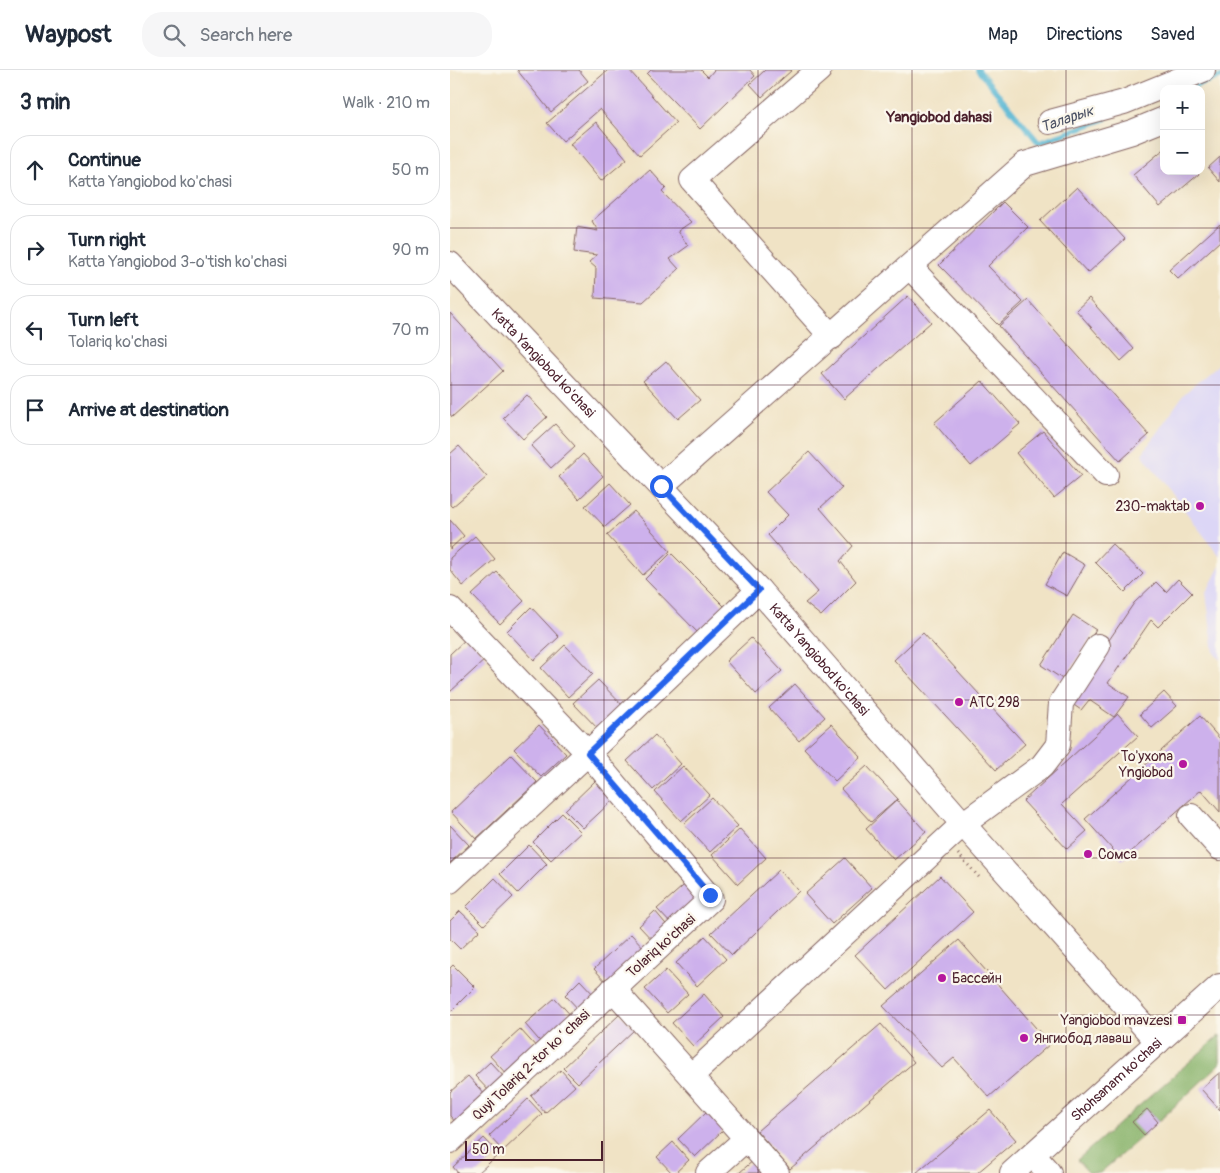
<!DOCTYPE html>
<html lang="en">
<head>
<meta charset="utf-8">
<style>
  :root { --surface:#fff; --page:#f6f6f7; --text:#1f2937; --muted:#747a83; --line:#e0e1e3 }
  body { margin:0; font-family:Pangolin,sans-serif; background:var(--page); color:var(--text) }
  .controls { position:absolute; right:15px; top:15px; display:grid; overflow:hidden; border-radius:10px; box-shadow:0 5px 20px #0002 }
  .controls button { width:45px; height:45px; display:grid; place-items:center; padding:0; border:0; border-bottom:1px solid var(--line); background:var(--surface); color:var(--text); font:25px sans-serif }
  .scale { position:absolute; left:15px; bottom:12px; width:138px; box-sizing:border-box; padding-left:5px; border:2px solid #4a1f2b; border-top:0; font-size:14px; line-height:18px; white-space:nowrap; color:#4a1f2b; -webkit-text-stroke:4px #fbf7ec; paint-order:stroke }
  .stop { position:absolute; width:15px; height:15px; margin:-11px; border:4px solid #2563eb; border-radius:50%; background:#fff }
  .stop.end { background:#2563eb; border-color:#fff; box-shadow:0 1px 5px #0008 }
  .list { margin:0; padding:0; list-style:none }
  h2 { display:flex; justify-content:space-between; align-items:center; height:65px; margin:0; padding:0 20px; font-size:21px }
  h2 small { font-size:16px; font-weight:400; color:var(--muted) }
  .list li { display:grid; grid-template-columns:32px 1fr auto; gap:15px; align-items:center; box-sizing:border-box; height:70px; margin:0 10px 10px; padding:0 10px; border:1px solid var(--line); border-radius:20px }
  .list b { display:block; font-size:19px; white-space:nowrap }
  .list p { margin:0; font-size:16px; white-space:nowrap; color:var(--muted) }
  .list em { font-size:16px; font-style:normal; color:var(--muted) }
  .icon { flex:none; width:28px; height:28px; fill:none; stroke:currentColor; stroke-width:2; stroke-linecap:round; stroke-linejoin:round }
  .map { position:relative; flex:none; width:770px; height:1103px; overflow:hidden }
  header { display:flex; align-items:center; gap:30px; box-sizing:border-box; height:70px; padding:0 25px; background:var(--surface); border-bottom:1px solid var(--line) }
  header strong { font-size:24px }
  nav { display:flex; gap:28px; margin-inline-start:auto; font-size:18px }
  .search { width:350px; height:45px; background:var(--page); display:flex; align-items:center; gap:12px; box-sizing:border-box; padding:0 18px; border-radius:20px; color:var(--muted); font-size:19px }
  main { display:flex }
  aside { flex:1; background:var(--surface) }
  .map>svg:first-child { display:block }
  .built { fill:#dcd6f6 }
  .forest { fill:#87b269; stroke:#68684a }
  .lines { fill:none; stroke-linecap:round; stroke-linejoin:round }
  .stream { stroke:#54b6d3; stroke-width:5.5 }
  .building { fill:#cdb1ec }
  .minor-casing { stroke:#846461; stroke-width:26 }
  .path { stroke:#846461; stroke-width:3; stroke-dasharray:1 4; stroke-linecap:butt }
  .minor { stroke:#fff; stroke-width:24 }
  .route { stroke:#2563eb; stroke-width:6 }
  .grid { fill:none; stroke:#4a1f2b; stroke-width:1; stroke-opacity:0.55 }
  .poi-dot { fill:#b5179e; stroke:#fbf7ec; stroke-width:2 }
  .labels { text-anchor:middle; dominant-baseline:central; stroke-width:4.5; stroke-linejoin:round; paint-order:stroke }
  .street-label { font-size:14px; fill:#4a1f2b; stroke:#fbf7ec }
  .poi-label { font-size:14px; fill:#4a1f2b; stroke:#fbf7ec; text-anchor:start }
  .neighbourhood-label { font-size:15px; font-weight:bold; fill:#4a1f2b; stroke:#fbf7ec }
  .water-label { font-size:15px; font-style:italic; fill:#4e5466; stroke:#fbf7ec }
</style>
</head>
<body>
<header>
<strong>Waypost</strong>
<div class="search"><svg class="icon" aria-label="search" viewBox="0 0 24 24"><circle cx="10" cy="10" r="6"/><path d="M15 15l6 6"/></svg>Search here</div>
<nav><a>Map</a><a>Directions</a><a>Saved</a></nav>
</header>
<main>
<aside>
<h2>3 min<small>Walk · 210 m</small></h2>
<ul class="list">
<li><svg class="icon" aria-label="ahead" viewBox="0 0 24 24"><path d="M12 20V5M6 11l6-6 6 6"/></svg><div><b>Continue</b><p>Katta Yangiobod ko'chasi</p></div><em>50 m</em></li>
<li><svg class="icon" aria-label="right" viewBox="0 0 24 24"><path d="M7 20v-9h11M14 6l5 5-5 5"/></svg><div><b>Turn right</b><p>Katta Yangiobod 3-o'tish ko'chasi</p></div><em>90 m</em></li>
<li><svg class="icon" aria-label="left" viewBox="0 0 24 24"><path d="M17 20v-9H6M10 6l-5 5 5 5"/></svg><div><b>Turn left</b><p>Tolariq ko'chasi</p></div><em>70 m</em></li>
<li><svg class="icon" aria-label="arrive" viewBox="0 0 24 24"><path d="M6 21V4h12l-3 4 3 4H6"/></svg><div><b>Arrive at destination</b></div></li>
</ul>
</aside>
<div class="map">
<svg width="770" height="1103" viewBox="0 0 770 1103">
  <rect width="100%" height="100%" fill="#fbf7ec"/>
  <filter id="ink" filterUnits="userSpaceOnUse"><feTurbulence type="fractalNoise" baseFrequency=".02" numOctaves="2"/><feDisplacementMap in="SourceGraphic" scale="10" xChannelSelector="R" yChannelSelector="G"/><feConvolveMatrix kernelMatrix="1 2 1 2 8 2 1 2 1" color-interpolation-filters="sRGB"/></filter>
  <filter id="wash" filterUnits="userSpaceOnUse"><feTurbulence type="fractalNoise" baseFrequency=".0096" numOctaves="4" result="noise"/><feDisplacementMap in="SourceGraphic" scale="20" xChannelSelector="R" yChannelSelector="G"/><feGaussianBlur stdDeviation="1.12" result="paint"/><feColorMatrix in="noise" values="0 0 0 0 0 0 0 0 0 0 0 0 0 0 0 0 0 1.4 0 .05"/><feComposite in="paint" operator="in"/></filter>
  <g filter="url(#wash)">
    <rect width="100%" height="100%" fill="#f0e3c5"/>
    <!-- built -->
    <g class="built">
      <polygon points="770,293 770,487 692,384 734,324"/>
      <polygon points="770,496 770,590 764,583 756,523"/>
    </g>
    <!-- forest -->
    <polygon class="forest" points="770,965 770,994 708,1052 697,1039 694,1065 650,1103 639,1103 627,1090"/>
    <g class="lines">
      <!-- stream -->
      <g class="stream">
        <polyline points="528,0 589,73 655,49"/>
        <polyline points="746,15 770,7"/>
      </g>
    </g>
    <g id="blocks">
      <!-- building -->
      <g class="building">
        <polygon points="67,0 129,0 138,11 101,42"/>
        <polygon points="158,0 179,0 226,53 190,85 150,39 113,71 97,53"/>
        <polygon points="201,0 251,0 258,7 264,0 300,0 305,6 250,59 197,4"/>
        <polygon points="315,0 342,0 312,27 300,14"/>
        <polygon points="146,52 177,89 151,111 120,74"/>
        <polygon points="714,79 714,101 746,101 749,104 710,137 683,105"/>
        <polygon points="770,87 770,112 758,98"/>
        <polygon points="200,100 216,118 212,122 241,152 228,161 238,176 220,189 229,199 193,232 145,228 146,198 139,192 147,185 124,182 127,157 148,161 142,151"/>
        <polygon points="627,117 675,169 638,203 590,151"/>
        <polygon points="553,132 578,157 538,196 573,232 548,255 489,195"/>
        <polygon points="770,154 770,171 728,209 719,200"/>
        <polygon points="458,226 481,252 394,329 372,304"/>
        <polygon points="639,228 684,279 671,291 626,240"/>
        <polygon points="578,230 699,365 670,391 549,256"/>
        <polygon points="0,243 53,301 2,347 0,344"/>
        <polygon points="216,291 250,330 228,349 193,311"/>
        <polygon points="532,311 570,354 521,396 484,353"/>
        <polygon points="77,325 97,347 73,369 53,348"/>
        <polygon points="105,354 125,376 101,398 81,376"/>
        <polygon points="593,361 631,406 604,428 566,383"/>
        <polygon points="9,376 37,407 2,437 0,435 0,384"/>
        <polygon points="359,382 392,418 370,438 403,476 390,491 406,511 371,546 355,533 368,522 318,465 338,445 316,422"/>
        <polygon points="133,384 153,406 129,429 109,407"/>
        <polygon points="160,413 180,435 155,457 135,436"/>
        <polygon points="184,441 220,481 193,505 157,465"/>
        <polygon points="0,450 14,466 0,479"/>
        <polygon points="25,466 45,489 13,516 0,500 0,488"/>
        <polygon points="662,474 693,504 675,522 645,492"/>
        <polygon points="613,482 635,495 617,526 595,514"/>
        <polygon points="221,483 279,541 252,567 195,509"/>
        <polygon points="47,502 74,531 50,554 22,525"/>
        <polygon points="728,509 742,523 708,557 701,550 658,613 679,627 664,647 639,630 631,640 618,631 684,533 706,512 716,522"/>
        <polygon points="81,537 109,567 84,590 57,561"/>
        <polygon points="623,545 646,560 614,610 591,595"/>
        <polygon points="473,563 575,674 546,700 444,590"/>
        <polygon points="18,567 37,588 0,622 0,584"/>
        <polygon points="301,568 332,601 306,624 276,591"/>
        <polygon points="115,575 143,604 118,627 91,598"/>
        <polygon points="148,610 176,639 151,662 123,633"/>
        <polygon points="345,614 375,647 349,671 319,638"/>
        <polygon points="714,622 727,636 702,658 690,644"/>
        <polygon points="668,644 688,666 612,734 637,761 617,779 573,731"/>
        <polygon points="750,646 770,669 770,742 751,720 672,790 635,749"/>
        <polygon points="381,654 411,687 385,711 354,678"/>
        <polygon points="89,655 116,684 91,707 64,679"/>
        <polygon points="205,665 231,694 203,720 177,691"/>
        <polygon points="61,685 87,712 26,769 1,742"/>
        <polygon points="233,696 260,725 231,751 205,722"/>
        <polygon points="417,696 448,729 421,752 391,719"/>
        <polygon points="145,711 163,730 133,758 115,740"/>
        <polygon points="262,728 288,756 260,782 234,754"/>
        <polygon points="447,730 476,762 444,790 416,759"/>
        <polygon points="112,743 131,762 101,790 83,772"/>
        <polygon points="0,755 19,775 0,793"/>
        <polygon points="290,759 316,788 288,814 262,785"/>
        <polygon points="79,775 97,794 68,823 50,804"/>
        <polygon points="395,788 422,818 382,854 355,824"/>
        <polygon points="329,800 349,821 282,885 261,863"/>
        <polygon points="490,806 523,842 438,920 405,885"/>
        <polygon points="45,808 63,827 34,855 16,837"/>
        <polygon points="240,810 256,827 223,856 207,839"/>
        <polygon points="10,841 30,860 10,879 0,869 0,851"/>
        <polygon points="205,841 220,859 205,873 189,856"/>
        <polygon points="181,864 196,880 159,915 144,899"/>
        <polygon points="255,866 276,889 247,916 226,893"/>
        <polygon points="509,870 600,974 539,1027 504,988 492,998 433,936"/>
        <polygon points="3,895 25,917 0,942 0,898"/>
        <polygon points="216,900 238,924 217,943 195,919"/>
        <polygon points="130,910 146,927 131,942 115,925"/>
        <polygon points="254,924 274,947 243,976 222,953"/>
        <polygon points="105,928 124,949 94,976 75,954"/>
        <polygon points="170,944 185,959 128,1013 113,998"/>
        <polygon points="431,954 464,992 340,1099 307,1061"/>
        <polygon points="70,959 89,980 59,1007 40,986"/>
        <polygon points="40,992 56,1009 41,1023 25,1006"/>
        <polygon points="111,1000 125,1016 95,1043 81,1026"/>
        <polygon points="770,1002 770,1040 751,1019"/>
        <polygon points="18,1006 37,1027 7,1054 0,1046 0,1022"/>
        <polygon points="78,1029 92,1044 53,1081 39,1066"/>
        <polygon points="697,1039 708,1052 694,1065 682,1052"/>
        <polygon points="540,1040 566,1070 527,1103 466,1103"/>
        <polygon points="256,1042 273,1060 245,1087 228,1069"/>
        <polygon points="34,1068 49,1084 28,1103 8,1103 3,1097"/>
        <polygon points="223,1072 239,1090 225,1103 222,1103 207,1087"/>
        <polygon points="305,1089 318,1103 289,1103"/>
      </g>
    </g>
  </g>
  <g filter="url(#ink)">
    <use href="#blocks" fill-opacity="0" stroke="#846461" stroke-width="1"/>
    <g class="lines">
      <defs>
        <g id="minor">
          <polyline points="369,0 242,110 382,267"/>
          <polyline points="600,52 674,32 753,0"/>
          <path id="s1" d="M0,194l309,326 204,234 195,218"/>
          <polyline points="460,197 656,405"/>
          <polyline points="211,416 575,94 682,62 714,49"/>
          <polyline points="0,539 138,683 261,829 0,1071"/>
          <polyline points="741,746 770,778"/>
          <polyline points="0,811 138,683 309,520"/>
          <polyline points="163,919 327,1103"/>
          <polyline points="241,1006 513,754 592,696 608,675 611,633 648,576"/>
          <polyline points="583,1085 599,1103"/>
          <polyline points="258,1103 296,1069"/>
          <path id="s2" d="M562,1103l208,-187"/>
        </g>
      </defs>
      <!-- minor casing -->
      <use href="#minor" class="minor-casing"/>
      <!-- path -->
      <polyline class="path" points="508,784 529,807"/>
      <!-- minor -->
      <use href="#minor" class="minor"/>
    </g>
  </g>
  <g class="lines" filter="url(#ink)">
    <!-- route -->
    <polyline class="route" points="211,416 309,520 138,683 260,825"/>
  </g>
  <!-- grid -->
  <path class="grid" d="M154,0v1103M308,0v1103M462,0v1103M616,0v1103M0,158h770M0,315h770M0,473h770M0,630h770M0,788h770M0,945h770"/>
  <!-- markers -->
  <g class="poi-dot">
    <circle cx="750" cy="436" r="5"/>
    <circle cx="509" cy="632" r="5"/>
    <circle cx="733" cy="694" r="5"/>
    <circle cx="638" cy="784" r="5"/>
    <circle cx="492" cy="908" r="5"/>
    <rect x="727" y="945" width="10" height="10" rx="2.5"/>
    <circle cx="574" cy="968" r="5"/>
  </g>
  <g class="labels">
    <!-- street labels -->
    <g class="street-label">
      <text stroke="none"><textPath href="#s1" startOffset="136">Katta Yangiobod ko'chasi</textPath></text>
      <text stroke="none"><textPath href="#s1" startOffset="541">Katta Yangiobod ko'chasi</textPath></text>
      <text transform="translate(211 876) rotate(-42)">Tolariq ko'chasi</text>
      <text transform="translate(81 995) rotate(-43)">Quyi Tolariq 2-tor koʻchasi</text>
      <text stroke="none"><textPath href="#s2" startOffset="140">Shohsanam ko'chasi</textPath></text>
    </g>
    <!-- poi labels -->
    <g class="poi-label">
      <text x="740" y="436" text-anchor="end">230-maktab</text>
      <text x="519" y="632">АТС 298</text>
      <text x="723" y="686" text-anchor="end">To'yxona<tspan x="723" dy="16">Yngiobod</tspan></text>
      <text x="648" y="784">Сомса</text>
      <text x="502" y="908">Бассейн</text>
      <text x="722" y="950" text-anchor="end">Yangiobod mavzesi</text>
      <text x="584" y="968">Янгиобод лаваш</text>
    </g>
    <!-- neighbourhood labels -->
    <g class="neighbourhood-label">
      <text x="489" y="47">Yangiobod dahasi</text>
    </g>
    <!-- water labels -->
    <g class="water-label">
      <text transform="translate(617 49) rotate(-19)">Таларык</text>
    </g>
  </g>
</svg>
<div class="controls">
<button>+</button>
<button>−</button>
</div>
<div class="scale">50 m</div>
<div class="stop" style="left:211px;top:416px"></div>
<div class="stop end" style="left:260px;top:825px"></div>
</div>
</main>
</body>
</html>
